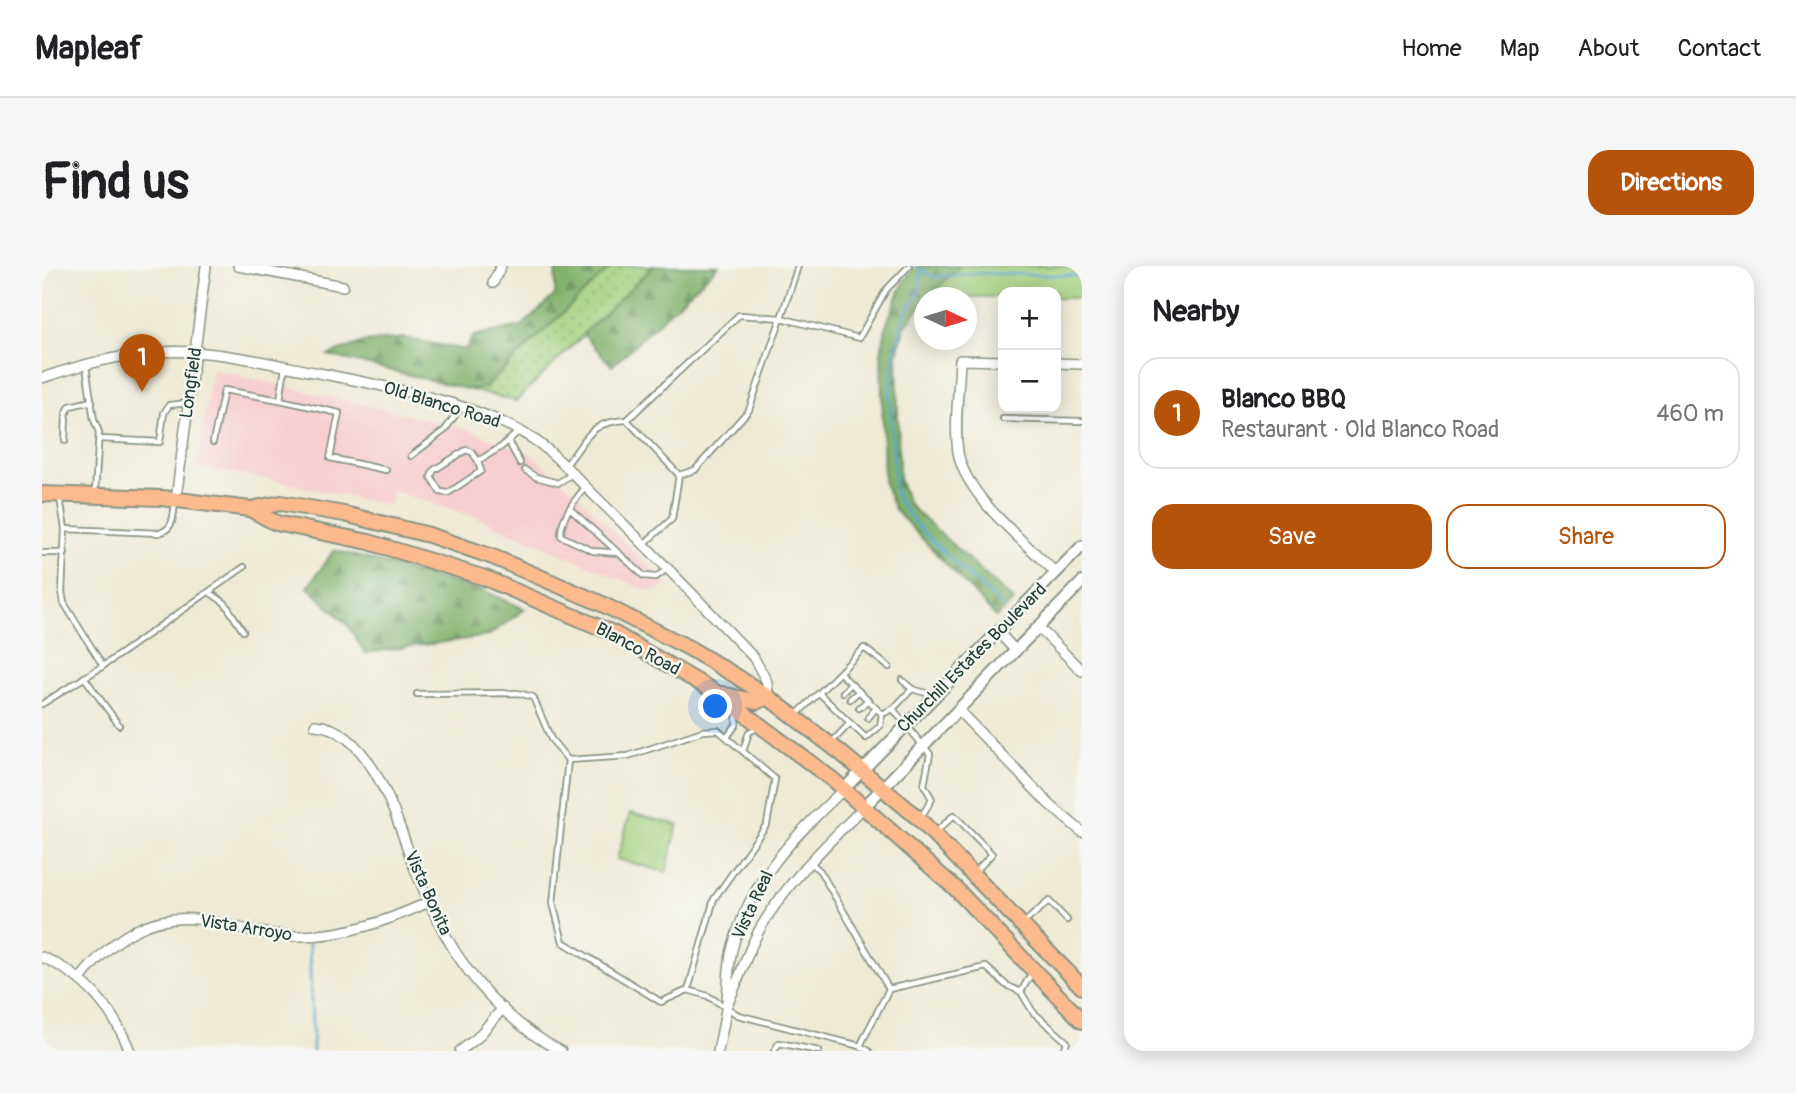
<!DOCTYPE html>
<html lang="en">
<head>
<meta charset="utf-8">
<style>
  :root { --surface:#fff; --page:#f6f6f6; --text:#202124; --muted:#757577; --line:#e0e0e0; --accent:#b45309 }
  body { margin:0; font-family:Pangolin,sans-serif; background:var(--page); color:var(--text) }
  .controls { position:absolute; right:21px; top:21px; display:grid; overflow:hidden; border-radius:14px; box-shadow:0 4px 18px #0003 }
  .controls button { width:63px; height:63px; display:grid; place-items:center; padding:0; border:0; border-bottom:2px solid var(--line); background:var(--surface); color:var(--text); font:35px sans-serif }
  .compass { position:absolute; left:872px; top:21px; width:63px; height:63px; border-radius:50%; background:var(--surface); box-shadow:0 4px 18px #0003; rotate:94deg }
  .you { position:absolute; left:674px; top:441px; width:24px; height:24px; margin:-18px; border:5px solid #fff; border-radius:50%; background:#1a73e8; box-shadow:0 0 0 10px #1a73e833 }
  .badge { display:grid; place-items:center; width:46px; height:46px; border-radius:50%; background:var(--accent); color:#fff; font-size:23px; font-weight:700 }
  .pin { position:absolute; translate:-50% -58px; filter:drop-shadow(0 2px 4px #0008) }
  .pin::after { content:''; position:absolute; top:37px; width:24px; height:21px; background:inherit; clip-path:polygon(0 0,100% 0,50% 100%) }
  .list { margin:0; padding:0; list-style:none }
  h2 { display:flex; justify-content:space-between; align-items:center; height:91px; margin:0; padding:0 28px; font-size:30px }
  h2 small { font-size:23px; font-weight:400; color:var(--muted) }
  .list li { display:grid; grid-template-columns:46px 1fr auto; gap:21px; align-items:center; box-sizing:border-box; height:112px; margin:0 14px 14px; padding:0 14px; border:2px solid var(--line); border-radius:21px }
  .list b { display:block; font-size:26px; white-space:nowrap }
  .list p { margin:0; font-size:23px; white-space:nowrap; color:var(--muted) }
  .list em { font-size:23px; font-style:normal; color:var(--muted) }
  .actions { display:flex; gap:14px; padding:21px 28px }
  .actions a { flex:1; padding:16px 0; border:2px solid var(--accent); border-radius:21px; text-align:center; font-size:24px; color:var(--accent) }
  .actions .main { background:var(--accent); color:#fff }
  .map { position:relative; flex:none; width:1040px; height:785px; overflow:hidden; border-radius:21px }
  header { display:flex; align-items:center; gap:42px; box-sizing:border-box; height:98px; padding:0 35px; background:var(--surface); border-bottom:2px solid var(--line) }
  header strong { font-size:33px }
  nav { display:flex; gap:38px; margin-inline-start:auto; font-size:24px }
  .intro { display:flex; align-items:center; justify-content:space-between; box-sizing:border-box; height:168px; padding:0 42px }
  h1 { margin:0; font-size:49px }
  .button { padding:18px 32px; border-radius:21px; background:var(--accent); color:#fff; font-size:24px; font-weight:700 }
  main { display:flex; gap:42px; padding:0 42px }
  aside { flex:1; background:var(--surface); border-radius:21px; box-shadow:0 4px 18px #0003 }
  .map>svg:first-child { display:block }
  .built { fill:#f7cfd2 }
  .grass { fill:url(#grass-dots); stroke:#608658; stroke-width:2 }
  .forest { fill:url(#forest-firs); stroke:#507850; stroke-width:2 }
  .park { fill:#a2cf7c; stroke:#608658; stroke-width:2 }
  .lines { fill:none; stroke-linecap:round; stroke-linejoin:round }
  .stream { stroke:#57a4d0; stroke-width:2.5 }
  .service-casing { stroke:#879484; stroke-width:8 }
  .minor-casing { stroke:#879484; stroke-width:12 }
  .tertiary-casing { stroke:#879484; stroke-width:14 }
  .primary-casing { stroke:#879484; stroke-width:18 }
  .service { stroke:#fff; stroke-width:4.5 }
  .minor { stroke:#fff; stroke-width:9 }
  .tertiary { stroke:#fff; stroke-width:10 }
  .primary { stroke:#fcba8d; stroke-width:14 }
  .labels { text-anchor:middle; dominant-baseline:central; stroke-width:5; stroke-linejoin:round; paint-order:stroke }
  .street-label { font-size:18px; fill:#1f3d34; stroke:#f6f6f2 }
</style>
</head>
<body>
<header>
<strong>Mapleaf</strong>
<nav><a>Home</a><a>Map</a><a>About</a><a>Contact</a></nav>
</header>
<div class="intro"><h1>Find us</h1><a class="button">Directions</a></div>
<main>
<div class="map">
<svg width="1040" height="785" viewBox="0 0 1040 785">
  <defs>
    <pattern id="grass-dots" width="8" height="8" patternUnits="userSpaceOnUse" patternTransform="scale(1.75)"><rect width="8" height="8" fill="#a2cf7c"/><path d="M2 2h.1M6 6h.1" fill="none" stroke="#83a966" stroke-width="1.8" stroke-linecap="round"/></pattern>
    <pattern id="forest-firs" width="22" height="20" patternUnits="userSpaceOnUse" patternTransform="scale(1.75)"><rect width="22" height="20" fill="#81b26c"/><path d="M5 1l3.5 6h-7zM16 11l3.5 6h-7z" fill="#69925a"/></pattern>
  </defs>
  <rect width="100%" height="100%" fill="#f6f6f2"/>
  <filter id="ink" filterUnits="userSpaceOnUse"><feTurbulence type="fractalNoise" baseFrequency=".0143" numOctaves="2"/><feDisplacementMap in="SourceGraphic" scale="14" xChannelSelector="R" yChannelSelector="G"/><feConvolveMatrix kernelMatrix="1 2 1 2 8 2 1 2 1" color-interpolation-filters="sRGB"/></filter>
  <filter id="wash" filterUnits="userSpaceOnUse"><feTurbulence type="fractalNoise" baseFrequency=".00686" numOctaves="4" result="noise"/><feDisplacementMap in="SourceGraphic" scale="28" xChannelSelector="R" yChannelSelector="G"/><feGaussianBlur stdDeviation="1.57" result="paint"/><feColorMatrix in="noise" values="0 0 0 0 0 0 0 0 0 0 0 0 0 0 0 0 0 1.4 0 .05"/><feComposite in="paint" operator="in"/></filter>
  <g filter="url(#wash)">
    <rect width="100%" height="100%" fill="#efead5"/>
    <!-- built -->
    <polygon class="built" points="170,103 428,164 491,189 538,231 626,320 609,326 436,252 350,225 348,240 216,211 155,202"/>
    <!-- grass -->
    <polygon class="grass" points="570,0 612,0 474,135 424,123 442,122"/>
    <!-- forest -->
    <g class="forest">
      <polygon points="514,0 570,0 442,122 424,123 286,89 322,76 362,72 423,84 432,70 480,60 513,29"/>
      <polygon points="612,0 676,0 570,100 541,68"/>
      <polygon points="874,0 918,0 886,31 882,32 882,36 863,60 855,87 857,213 867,239 972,335 954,351 853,244 842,217 839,87 845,57 862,15"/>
      <polygon points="292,284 440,324 483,343 446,370 323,387 305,358 266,321"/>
    </g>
    <!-- park -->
    <g class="park">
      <polygon points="918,0 1040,0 1040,32 1014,32 1014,26 961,26 961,31 886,31"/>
      <polygon points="588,547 636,559 624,606 575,593"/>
    </g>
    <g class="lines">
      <!-- stream -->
      <g class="stream">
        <polyline points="875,0 892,11 939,7 1040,10"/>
        <path d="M880,4l-3,22 -14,23 -11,41 -4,40 5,97c16,36 78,85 108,114"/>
        <polyline points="267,678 271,785"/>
      </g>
    </g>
  </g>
  <g filter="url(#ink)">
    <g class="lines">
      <defs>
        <g id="service">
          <polyline points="756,0 739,52 817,72 844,24 867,0"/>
          <polyline points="44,100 52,154 57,166 53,226"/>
          <polyline points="243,101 238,134 297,147 288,192 344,204"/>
          <polyline points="961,153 1040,155"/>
          <polyline points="57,173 118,176 122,147 127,139 146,137"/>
          <polyline points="23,175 24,148 28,140 50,135"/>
          <polyline points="466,175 478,197"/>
          <polyline points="171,176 182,124 238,134"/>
          <polyline points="369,190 403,164 418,142"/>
          <polyline points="436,195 430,186 424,184 392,204 389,211 398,226 406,227 439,205 436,195 459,181 476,166"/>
          <path d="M523,200c23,-27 22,-44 62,-46l52,55 16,-5 54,-60 32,-92 -42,-3 -112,105"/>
          <polyline points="483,204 494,211 516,217 530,208"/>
          <path d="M544,221c-11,12 -26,32 -25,49l32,15 26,2"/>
          <polyline points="18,232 23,263 20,326 22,337 61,400"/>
          <polyline points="528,243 602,310 614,311 625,303"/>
          <path d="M23,263l94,4c15,-4 14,-16 16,-30"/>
          <polyline points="603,277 630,253 637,209"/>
          <polyline points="0,287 23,287"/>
          <polyline points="167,326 183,337 201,365"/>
          <polyline points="798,407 840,448 851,443 888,488 882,519 890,533 879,551"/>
          <polyline points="42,411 77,459"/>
          <polyline points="860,414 870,423"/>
          <polyline points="801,426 809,418"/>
          <polyline points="777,427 822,382 847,401"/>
          <polyline points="375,428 476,427 491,431 509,473 526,494 586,490 661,465 676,464 733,513 725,558 672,633 646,724 666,730 696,749 818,780 847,723 778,605 769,597"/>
          <polyline points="808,433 817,425"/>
          <polyline points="0,438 61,400 202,301"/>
          <polyline points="817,442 826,434"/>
          <polyline points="851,443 870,423 891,429"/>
          <polyline points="755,448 777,427 808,457 791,475"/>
          <polyline points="826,452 834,442"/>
          <polyline points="808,457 824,472 838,460 840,448"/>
          <polyline points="685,471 694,459 695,446"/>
          <polyline points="701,485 707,466 717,461"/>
          <polyline points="526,494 511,637 521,676 619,736 646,724"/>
          <polyline points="893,567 912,549 950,588 932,607"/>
          <polyline points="983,656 1007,635 1025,654"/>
          <polyline points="847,723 944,701 964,719 979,726 989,708"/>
          <polyline points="979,726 991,746 1025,776 1022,785"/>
          <polyline points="818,780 827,785"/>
          <polyline points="732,785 737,777 777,785"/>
        </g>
        <g id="minor">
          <polyline points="196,0 301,20"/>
          <polyline points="451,17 459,0"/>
          <path d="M961,95l-43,-1c-1,30 -6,63 -2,92 7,44 67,90 98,121"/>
          <polyline points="1014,97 1040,98"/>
          <path d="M0,112c38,-13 79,-24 119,-26 53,-3 106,11 158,21 67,14 159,29 217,68 22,15 42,39 62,58 53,51 104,105 156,159l13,24 1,15"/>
          <polyline points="134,233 164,0"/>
          <polyline points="997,362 1040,405"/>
          <polyline points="956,366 974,385"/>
          <polyline points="916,444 1007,538 1040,566"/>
          <path d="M273,459c57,4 83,98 99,142 12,29 25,59 42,86 25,39 63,77 105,98"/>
          <path d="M0,691c42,18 71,52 88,94"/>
          <path d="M38,713c33,-42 73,-69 129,-58 31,7 59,15 90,15 47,0 88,-15 130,-34"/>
          <path d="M686,737c12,-25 19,-52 33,-76 27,-46 65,-82 103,-120"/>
          <polyline points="418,785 435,772 461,742"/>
          <path d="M676,785c3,-14 6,-28 8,-42 3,-20 1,-40 6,-59 17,-70 62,-113 112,-161"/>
        </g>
        <g id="tertiary">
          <polyline points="802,523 1040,280"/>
          <polyline points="822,541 1040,316"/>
        </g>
        <g id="primary">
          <polyline points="0,228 120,232 208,243 239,237 302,248 387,269 451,291 558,337 647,382 694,410 726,431 799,487 876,552 1040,721"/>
          <polyline points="208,243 234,257 327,276 443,312 573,368 675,427 791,514 913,622 1040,755"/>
          <polyline points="680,428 714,436 726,431"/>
        </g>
      </defs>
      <!-- service casing -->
      <use href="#service" class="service-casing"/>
      <!-- minor casing -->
      <use href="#minor" class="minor-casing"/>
      <!-- tertiary casing -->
      <use href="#tertiary" class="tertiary-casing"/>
      <!-- primary casing -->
      <use href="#primary" class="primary-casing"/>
      <!-- service -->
      <use href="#service" class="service"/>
      <!-- minor -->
      <use href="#minor" class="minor"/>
      <!-- tertiary -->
      <use href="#tertiary" class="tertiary"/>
      <!-- primary -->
      <use href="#primary" class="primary"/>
    </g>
  </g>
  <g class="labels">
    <!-- street labels -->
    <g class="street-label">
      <text transform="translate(149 117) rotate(-82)">Longfield</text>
      <text transform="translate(400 139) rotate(17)">Old Blanco Road</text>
      <text transform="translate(596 383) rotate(28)">Blanco Road</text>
      <text transform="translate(930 392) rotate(-45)">Churchill Estates Boulevard</text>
      <text transform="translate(386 627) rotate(66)">Vista Bonita</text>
      <text transform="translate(711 639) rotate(-65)">Vista Real</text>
      <text transform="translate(204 662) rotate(9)">Vista Arroyo</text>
    </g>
  </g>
</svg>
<div class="controls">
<button>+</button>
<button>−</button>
</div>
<svg class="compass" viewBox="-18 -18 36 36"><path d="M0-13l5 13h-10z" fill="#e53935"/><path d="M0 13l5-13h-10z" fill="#757577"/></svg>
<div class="you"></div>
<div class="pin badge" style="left:100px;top:126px">1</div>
</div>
<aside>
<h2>Nearby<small></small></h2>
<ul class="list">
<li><span class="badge">1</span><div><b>Blanco BBQ</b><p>Restaurant · Old Blanco Road</p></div><em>460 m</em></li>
</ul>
<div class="actions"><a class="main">Save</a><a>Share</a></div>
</aside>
</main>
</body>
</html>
